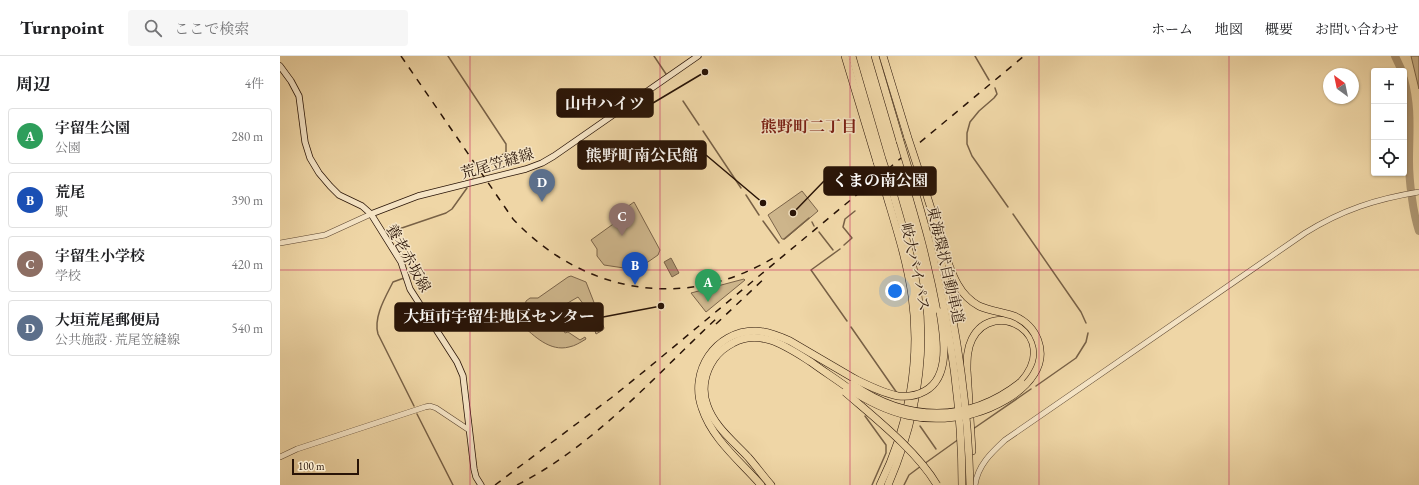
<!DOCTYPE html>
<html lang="ja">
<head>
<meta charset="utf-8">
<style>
  :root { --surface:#fff; --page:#f6f6f6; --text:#202124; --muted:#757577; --line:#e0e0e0; --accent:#111827 }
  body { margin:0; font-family:"EB Garamond","Noto Serif JP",serif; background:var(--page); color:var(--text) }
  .controls { position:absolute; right:12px; top:12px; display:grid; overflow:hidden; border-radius:4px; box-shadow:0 1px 3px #0004 }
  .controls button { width:36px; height:36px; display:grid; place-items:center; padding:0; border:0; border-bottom:1px solid var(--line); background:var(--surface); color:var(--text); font:20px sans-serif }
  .compass { position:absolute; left:1043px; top:12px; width:36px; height:36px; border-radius:50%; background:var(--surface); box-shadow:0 1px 3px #0004; rotate:327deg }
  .scale { position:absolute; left:12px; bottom:10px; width:67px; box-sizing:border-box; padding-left:4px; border:2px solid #291407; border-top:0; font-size:11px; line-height:14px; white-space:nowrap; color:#291407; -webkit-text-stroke:3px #f5e4c5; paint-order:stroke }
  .you { position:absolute; left:615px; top:235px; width:14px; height:14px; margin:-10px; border:3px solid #fff; border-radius:50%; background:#1a73e8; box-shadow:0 0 0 6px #1a73e833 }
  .badge { display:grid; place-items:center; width:26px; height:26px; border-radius:50%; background:var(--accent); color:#fff; font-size:13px; font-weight:700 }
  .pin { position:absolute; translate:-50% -33px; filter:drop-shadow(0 1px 2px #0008) }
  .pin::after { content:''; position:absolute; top:21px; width:14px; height:12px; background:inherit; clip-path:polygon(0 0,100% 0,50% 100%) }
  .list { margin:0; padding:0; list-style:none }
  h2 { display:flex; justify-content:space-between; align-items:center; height:52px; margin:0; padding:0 16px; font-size:17px }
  h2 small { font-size:13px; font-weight:400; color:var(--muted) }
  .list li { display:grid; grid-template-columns:26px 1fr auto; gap:12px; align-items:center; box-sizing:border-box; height:56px; margin:0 8px 8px; padding:0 8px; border:1px solid var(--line); border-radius:4px }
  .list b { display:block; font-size:15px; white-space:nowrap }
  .list p { margin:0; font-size:13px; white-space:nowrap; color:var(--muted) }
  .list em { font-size:13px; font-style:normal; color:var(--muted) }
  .icon { flex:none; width:22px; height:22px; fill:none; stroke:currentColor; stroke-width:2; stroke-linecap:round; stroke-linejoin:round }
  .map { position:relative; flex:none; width:1139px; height:429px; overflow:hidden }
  header { display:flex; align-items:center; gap:24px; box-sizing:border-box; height:56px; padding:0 20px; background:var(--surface); border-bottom:1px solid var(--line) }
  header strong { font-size:19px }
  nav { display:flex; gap:22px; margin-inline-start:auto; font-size:14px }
  .search { width:280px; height:36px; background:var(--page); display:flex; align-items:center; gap:10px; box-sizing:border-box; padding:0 14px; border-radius:4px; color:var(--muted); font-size:15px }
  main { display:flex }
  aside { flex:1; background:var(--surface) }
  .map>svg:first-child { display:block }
  .green { fill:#cdb58b; stroke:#7b6449 }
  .water { fill:#ac9470; stroke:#786146 }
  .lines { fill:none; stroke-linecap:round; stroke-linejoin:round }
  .stream { stroke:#786146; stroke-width:1.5 }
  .river { stroke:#ac9470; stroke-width:8 }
  .tertiary-casing { stroke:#5a442f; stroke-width:6 }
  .secondary-casing { stroke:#291407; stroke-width:7 }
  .trunk-casing { stroke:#291407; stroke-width:8 }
  .motorway-casing { stroke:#291407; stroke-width:8 }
  .tertiary { stroke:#f5e4c5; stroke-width:5 }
  .secondary { stroke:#f5e4c5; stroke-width:5.5 }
  .trunk { stroke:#efd6a6; stroke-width:7 }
  .motorway { stroke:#efd6a6; stroke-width:7 }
  .rail { stroke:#291407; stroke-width:1.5; stroke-dasharray:7 7; stroke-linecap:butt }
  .trunk-bridge-casing { stroke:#291407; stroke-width:8; stroke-linecap:butt }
  .motorway-bridge-casing { stroke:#291407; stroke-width:8; stroke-linecap:butt }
  .trunk-bridge { stroke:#efd6a6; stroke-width:7 }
  .motorway-bridge { stroke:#efd6a6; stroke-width:7 }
  .grid { fill:none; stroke:#c2185b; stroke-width:1; stroke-opacity:0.55 }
  .labels { text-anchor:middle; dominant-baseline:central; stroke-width:3; stroke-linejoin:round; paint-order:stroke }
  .street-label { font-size:15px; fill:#291407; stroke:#f5e4c5 }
  .neighbourhood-label { font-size:16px; font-weight:bold; fill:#7a1f14; stroke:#f5e4c5 }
  .leader { fill:none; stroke:#291407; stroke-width:1.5 }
  .callout-dot { fill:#291407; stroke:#f5e4c5; stroke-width:1.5 }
  .callout { fill:#291407; stroke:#291407; stroke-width:1.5 }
  .callout-label { font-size:16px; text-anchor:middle; font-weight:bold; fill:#fff }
</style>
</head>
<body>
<header>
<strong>Turnpoint</strong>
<div class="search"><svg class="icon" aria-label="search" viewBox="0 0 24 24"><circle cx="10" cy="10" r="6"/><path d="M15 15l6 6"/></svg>ここで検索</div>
<nav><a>ホーム</a><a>地図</a><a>概要</a><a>お問い合わせ</a></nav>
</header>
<main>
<aside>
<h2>周辺<small>4件</small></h2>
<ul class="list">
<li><span class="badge" style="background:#2e9e5b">A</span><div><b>宇留生公園</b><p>公園</p></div><em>280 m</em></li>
<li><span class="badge" style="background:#1a4fb4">B</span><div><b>荒尾</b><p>駅</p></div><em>390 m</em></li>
<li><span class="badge" style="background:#8d6e63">C</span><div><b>宇留生小学校</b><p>学校</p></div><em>420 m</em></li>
<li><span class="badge" style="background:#5c6f8a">D</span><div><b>大垣荒尾郵便局</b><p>公共施設 · 荒尾笠縫線</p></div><em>540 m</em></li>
</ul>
</aside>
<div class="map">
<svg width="1139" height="429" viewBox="0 0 1139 429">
  <rect width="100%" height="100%" fill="#efd6a6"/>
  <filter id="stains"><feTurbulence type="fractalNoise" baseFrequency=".005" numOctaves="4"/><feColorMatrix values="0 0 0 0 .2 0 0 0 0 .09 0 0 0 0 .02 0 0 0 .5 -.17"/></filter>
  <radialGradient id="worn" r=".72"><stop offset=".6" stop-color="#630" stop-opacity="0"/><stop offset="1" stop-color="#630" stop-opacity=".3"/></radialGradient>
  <!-- green -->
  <g class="green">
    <polygon points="1131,0 1139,0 1139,33"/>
    <polygon points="522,135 538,155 505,183 502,183 488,159"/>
    <polygon points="354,146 380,194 378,199 365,208 363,205 344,212 324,209 317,200 317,193 311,184 336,166 333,161"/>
    <path d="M291,220l15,6 18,46 -1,2 -7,4 -3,-9 1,-6 -4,-8 -3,-2 -9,-12 -24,14 11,22 3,-1 12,8 5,-3 1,2c-5,3 -11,7 -17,8 -19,5 -35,-11 -47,-22l7,-7 -4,-12 1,-5 4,-3h8l30,-21z"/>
    <polygon points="464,223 465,224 426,256 411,237"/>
  </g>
  <!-- water -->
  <polygon class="water" points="391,202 399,217 392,221 384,206"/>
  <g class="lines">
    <!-- stream -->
    <g class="stream">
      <polyline points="168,0 226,88 226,96 201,114"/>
      <polyline points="374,0 386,18"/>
      <polyline points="695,0 709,24"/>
      <polyline points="715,32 717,38 714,42 699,55 690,66 687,77 687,88 692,100 728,151"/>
      <polyline points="403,45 419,69"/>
      <polyline points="423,75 461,132"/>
      <polyline points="193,122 197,118"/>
      <polyline points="466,139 479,159"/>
      <polyline points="733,158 801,256 806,267"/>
      <polyline points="483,165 499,187"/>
      <polyline points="532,166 534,170"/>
      <polyline points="539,176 553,194"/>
      <polyline points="107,178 110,176 166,157 172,153 187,132"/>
      <polyline points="504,183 529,162"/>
      <polyline points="564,189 572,182 563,171 565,163 575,155"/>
      <polyline points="560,193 531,214 567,265"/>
      <path d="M124,222l-11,4c-7,14 -20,35 -15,52l36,72"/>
      <polyline points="571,271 617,337"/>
      <polyline points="756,330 796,302 806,286 808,277"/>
      <polyline points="137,358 173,429"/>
      <polyline points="585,360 606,389 606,397 592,429"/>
      <polyline points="640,370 656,393"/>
      <polyline points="693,373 751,333"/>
      <polyline points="644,408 679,383"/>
      <polyline points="624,429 629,419 641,410"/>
    </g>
    <!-- river -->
    <g class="river">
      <polyline points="1115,0 1122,15"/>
      <path d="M1124,23c8,30 5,52 5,82 0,20 4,52 10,70"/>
    </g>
    <defs>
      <g id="tertiary">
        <polyline points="0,187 45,179 91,158"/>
        <polyline points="0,401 17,393 145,351 150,350 156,352 189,374"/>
        <path d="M695,429c3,-20 16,-32 30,-45l300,-207c37,-23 71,-34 114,-41"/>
      </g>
      <g id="secondary">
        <polyline points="0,10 11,25 19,40 25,86 30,102 39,117 50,130 59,139 82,150 91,158 121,206 130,233 177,306 183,320 194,413 196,421 201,429"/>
        <polyline points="91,158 138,140 246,113 262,107 274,100 418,0"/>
      </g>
      <g id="trunk">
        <polyline points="565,0 597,106"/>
        <polyline points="572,0 602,103"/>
        <path d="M600,429c29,-58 41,-125 32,-189 -5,-36 -17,-72 -27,-106"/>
        <path d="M608,429c26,-60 39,-125 30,-190 -5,-37 -17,-73 -27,-109"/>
      </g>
      <g id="motorway">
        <polyline points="595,0 620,85"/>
        <polyline points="603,0 628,82"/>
        <path d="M692,395l-5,-81c0,-11 0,-21 5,-31 22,-43 91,-4 49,43"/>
        <path d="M481,429c-21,-24 -49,-46 -59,-77 -13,-36 13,-77 53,-77 12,0 24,5 35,10l65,38"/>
        <path d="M491,429c-8,-9 -15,-19 -23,-28 -15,-16 -34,-31 -41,-52 -6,-16 -2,-33 7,-46 5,-7 11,-12 19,-16 28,-15 54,4 78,19 12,9 25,17 37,26"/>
      </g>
    </defs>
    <!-- tertiary casing -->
    <use href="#tertiary" class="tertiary-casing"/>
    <!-- secondary casing -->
    <use href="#secondary" class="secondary-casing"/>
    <!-- trunk casing -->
    <use href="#trunk" class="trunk-casing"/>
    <!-- motorway casing -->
    <use href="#motorway" class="motorway-casing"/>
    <!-- tertiary -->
    <use href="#tertiary" class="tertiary"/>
    <!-- secondary -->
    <use href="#secondary" class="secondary"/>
    <!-- trunk -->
    <use href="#trunk" class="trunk"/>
    <!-- motorway -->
    <use href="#motorway" class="motorway"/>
    <!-- rail -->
    <g class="rail">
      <path d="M121,0l112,163c72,76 175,93 265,36"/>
      <polyline points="436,268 487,220"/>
      <polyline points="215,429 331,342 367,313 744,0"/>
      <path d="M237,429c77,-39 138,-109 201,-168"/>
    </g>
    <defs>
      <g id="trunk-bridge">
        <polyline points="602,103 611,130"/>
        <polyline points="597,106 605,134"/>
      </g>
      <g id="motorway-bridge">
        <path d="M620,85c10,33 20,66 29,100 20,79 33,162 33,244"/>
        <path d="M654,177c21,83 34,166 36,252"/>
        <path d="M575,323c14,7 28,14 43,17 9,1 18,0 27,-5 26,-14 19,-55 15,-79"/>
        <path d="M572,328c54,38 116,40 169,-2"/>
        <path d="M568,332c40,27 77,37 124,26 22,-6 50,-20 62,-40 14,-22 3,-48 -20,-58 -11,-4 -24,-5 -35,-10 -9,-5 -16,-12 -21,-21 -10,-17 -15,-38 -21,-57 -9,-30 -19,-60 -29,-90"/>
        <path d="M565,336c30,26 72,59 92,93"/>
      </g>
    </defs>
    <!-- trunk-bridge casing -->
    <use href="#trunk-bridge" class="trunk-bridge-casing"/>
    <!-- motorway-bridge casing -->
    <use href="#motorway-bridge" class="motorway-bridge-casing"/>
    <!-- trunk-bridge -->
    <use href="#trunk-bridge" class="trunk-bridge"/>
    <!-- motorway-bridge -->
    <use href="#motorway-bridge" class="motorway-bridge"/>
  </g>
  <!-- grid -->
  <path class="grid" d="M190,0v429M380,0v429M570,0v429M759,0v429M949,0v429M0,214h1139"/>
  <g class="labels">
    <!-- street labels -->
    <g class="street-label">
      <text transform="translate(217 107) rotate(-16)">荒尾笠縫線</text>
      <text transform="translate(129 202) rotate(61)">養老赤坂線</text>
      <text transform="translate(666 209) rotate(77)">東海環状自動車道</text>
      <text transform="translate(636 211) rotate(78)">岐大バイパス</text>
    </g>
    <!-- neighbourhood labels -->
    <g class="neighbourhood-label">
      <text x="529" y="70">熊野町二丁目</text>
    </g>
  </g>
  <!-- callouts -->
  <path class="leader" d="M425 16L373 47M483 147L426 99M513 157L544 125M381 250L323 261"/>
  <g class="callout-dot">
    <circle cx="425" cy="16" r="4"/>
    <circle cx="483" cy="147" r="4"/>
    <circle cx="513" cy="157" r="4"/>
    <circle cx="381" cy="250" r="4"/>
  </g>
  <g class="callout">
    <rect x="277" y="33" width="96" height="28" rx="4"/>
    <rect x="298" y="85" width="128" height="28" rx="4"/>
    <rect x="544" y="111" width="112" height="28" rx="4"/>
    <rect x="115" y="247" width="208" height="28" rx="4"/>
  </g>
  <g class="callout-label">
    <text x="325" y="53">山中ハイツ</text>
    <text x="362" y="105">熊野町南公民館</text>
    <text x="600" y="130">くまの南公園</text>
    <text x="219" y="266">大垣市宇留生地区センター</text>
  </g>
  <rect width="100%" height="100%" filter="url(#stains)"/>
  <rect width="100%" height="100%" fill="url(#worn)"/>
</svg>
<div class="controls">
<button>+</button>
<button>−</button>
<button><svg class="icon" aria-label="locate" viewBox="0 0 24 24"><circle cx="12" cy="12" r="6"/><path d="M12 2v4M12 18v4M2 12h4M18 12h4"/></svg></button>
</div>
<svg class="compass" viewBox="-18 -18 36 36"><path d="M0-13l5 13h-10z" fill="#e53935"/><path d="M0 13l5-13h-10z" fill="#757577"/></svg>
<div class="scale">100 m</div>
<div class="you"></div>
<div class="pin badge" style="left:428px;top:246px;background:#2e9e5b">A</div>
<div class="pin badge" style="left:355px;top:229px;background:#1a4fb4">B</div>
<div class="pin badge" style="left:342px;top:180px;background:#8d6e63">C</div>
<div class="pin badge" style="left:262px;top:146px;background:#5c6f8a">D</div>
</div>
</main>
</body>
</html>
